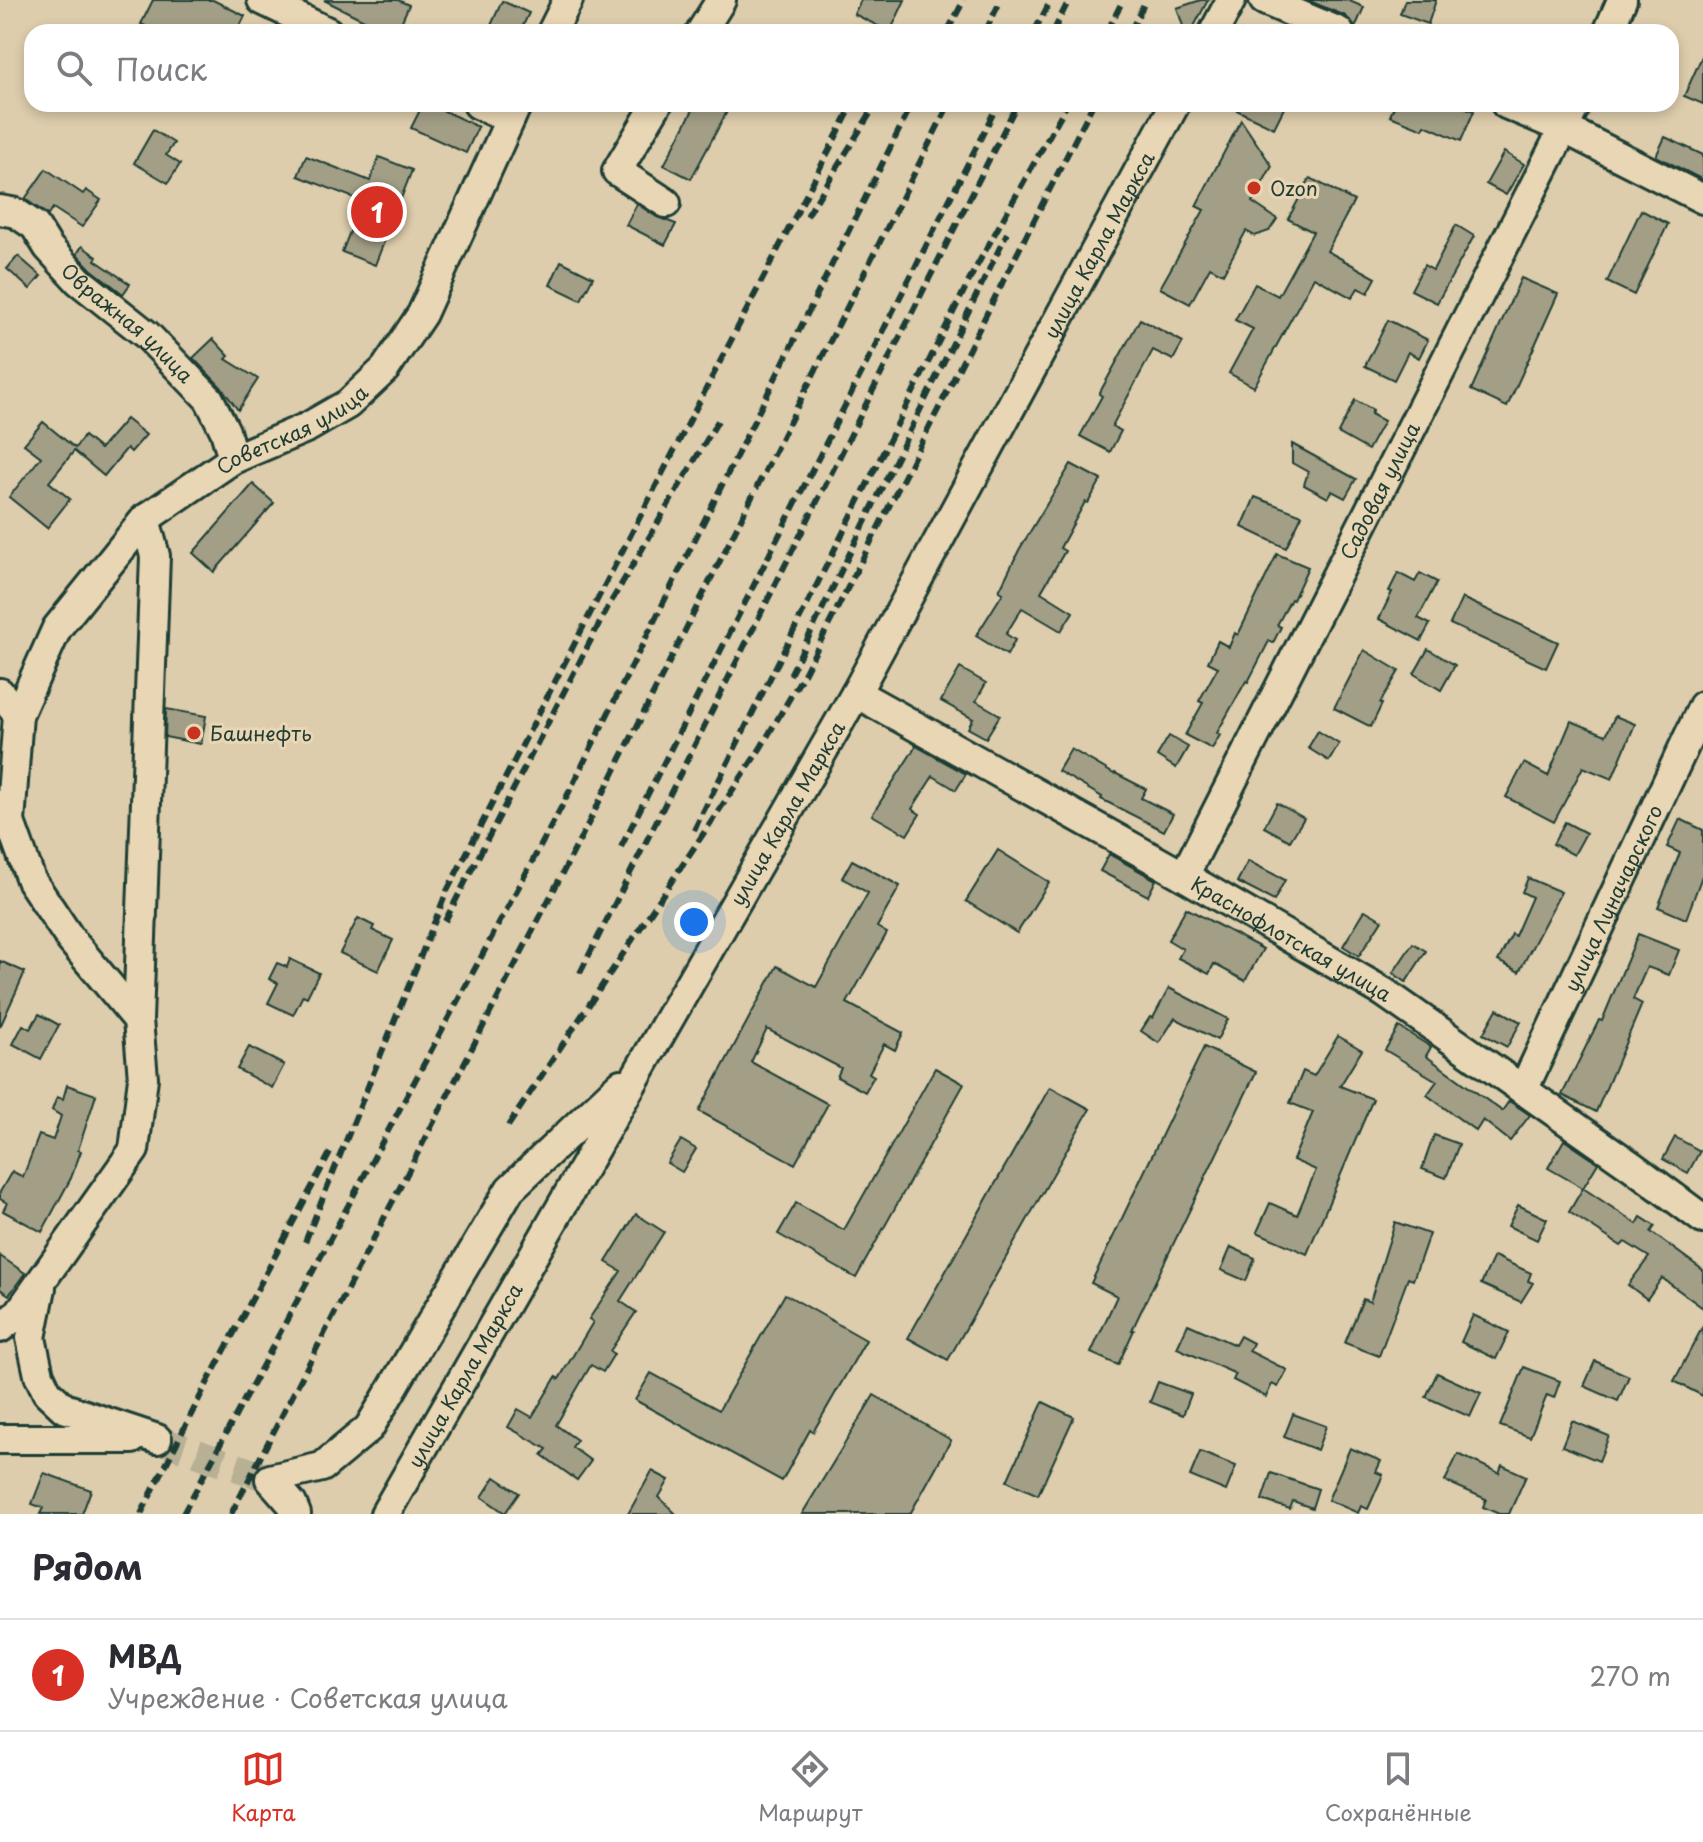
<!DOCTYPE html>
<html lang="ru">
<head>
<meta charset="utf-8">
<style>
  :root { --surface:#fff; --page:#f7f7f7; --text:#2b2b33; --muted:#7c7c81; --line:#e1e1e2; --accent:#d93025 }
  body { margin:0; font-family:"Playpen Sans",sans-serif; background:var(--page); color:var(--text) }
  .you { position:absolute; left:694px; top:922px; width:28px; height:28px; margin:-20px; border:6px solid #fff; border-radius:50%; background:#1a73e8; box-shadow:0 0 0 12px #1a73e833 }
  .badge { display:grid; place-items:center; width:52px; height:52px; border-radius:50%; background:var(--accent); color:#fff; font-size:26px; font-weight:700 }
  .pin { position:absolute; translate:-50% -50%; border:4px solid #fff; box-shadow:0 2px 8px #0006 }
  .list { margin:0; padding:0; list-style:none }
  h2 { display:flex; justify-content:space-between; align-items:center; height:104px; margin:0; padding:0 32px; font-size:34px }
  h2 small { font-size:26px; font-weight:400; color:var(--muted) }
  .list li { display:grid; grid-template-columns:52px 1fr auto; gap:24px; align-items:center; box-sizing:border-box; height:112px; padding:0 32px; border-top:2px solid var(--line) }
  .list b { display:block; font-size:30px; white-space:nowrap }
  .list p { margin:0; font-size:26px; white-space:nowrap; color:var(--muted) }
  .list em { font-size:26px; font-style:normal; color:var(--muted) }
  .icon { flex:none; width:44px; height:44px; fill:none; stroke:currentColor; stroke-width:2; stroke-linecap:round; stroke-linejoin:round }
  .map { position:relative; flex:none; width:1703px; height:1514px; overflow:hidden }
  .search { position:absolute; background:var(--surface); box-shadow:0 4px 12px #0003; left:24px; right:24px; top:24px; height:88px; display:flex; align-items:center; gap:20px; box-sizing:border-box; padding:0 28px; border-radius:24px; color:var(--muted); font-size:30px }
  .sheet { height:216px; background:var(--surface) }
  nav { display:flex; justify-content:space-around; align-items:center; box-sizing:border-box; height:112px; border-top:2px solid var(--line); background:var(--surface); font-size:22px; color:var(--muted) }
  nav a { display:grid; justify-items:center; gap:4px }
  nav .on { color:var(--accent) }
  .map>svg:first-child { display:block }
  .building { fill:#a39f87; stroke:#1f3d34; stroke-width:2 }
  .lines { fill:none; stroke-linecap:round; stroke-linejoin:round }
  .minor-tunnel { stroke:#b7b094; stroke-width:28; stroke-dasharray:28 14; stroke-linecap:butt }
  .minor-casing { stroke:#1f3d34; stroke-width:34 }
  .minor { stroke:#e9d6b4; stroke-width:28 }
  .rail { stroke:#1f3d34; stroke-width:6; stroke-dasharray:12 6; stroke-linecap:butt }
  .poi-dot { fill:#c8321e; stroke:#e9d6b4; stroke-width:3 }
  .labels { text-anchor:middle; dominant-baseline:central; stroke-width:6; stroke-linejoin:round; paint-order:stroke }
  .poi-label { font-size:20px; fill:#1f3d34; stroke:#e9d6b4; text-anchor:start }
  .street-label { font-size:20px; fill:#1f3d34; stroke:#e9d6b4 }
</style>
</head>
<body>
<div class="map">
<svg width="1703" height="1514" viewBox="0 0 1703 1514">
  <rect width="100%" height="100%" fill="#ddcdac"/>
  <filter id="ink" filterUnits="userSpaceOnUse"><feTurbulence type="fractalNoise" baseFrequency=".0125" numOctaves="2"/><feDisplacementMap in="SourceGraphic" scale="16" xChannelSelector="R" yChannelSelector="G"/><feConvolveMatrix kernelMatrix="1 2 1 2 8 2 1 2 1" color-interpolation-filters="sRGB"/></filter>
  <g filter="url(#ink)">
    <!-- building -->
    <g class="building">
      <polygon points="153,0 213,0 245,16 237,32 158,32 141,24"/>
      <polygon points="324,0 398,0 409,5 397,32 388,32"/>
      <polygon points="861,0 905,0 890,32 854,14"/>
      <polygon points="1201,0 1208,0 1191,32 1185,32 1177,8"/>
      <polygon points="1307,0 1347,0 1364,7 1355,28 1346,16"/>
      <polygon points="1405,0 1436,0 1428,24 1400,14"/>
      <polygon points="502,1 529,13 520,32 488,32"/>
      <polygon points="1703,54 1703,104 1684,96"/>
      <polygon points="423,104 430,104 478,127 466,153 411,128"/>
      <polygon points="696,104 731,104 691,179 664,165"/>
      <polygon points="1224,104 1286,104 1274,128"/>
      <polygon points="1395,104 1457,104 1474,111 1461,141 1425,125 1423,129 1390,116"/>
      <polygon points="1241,120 1272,166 1252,202 1277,219 1269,231 1255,236 1246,231 1223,274 1210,267 1190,304 1160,288 1204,210 1196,206"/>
      <polygon points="153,130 174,143 166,155 180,164 168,183 134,163"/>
      <polygon points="1665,137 1703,155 1703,180 1656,156"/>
      <polygon points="1504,152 1524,164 1506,195 1486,184"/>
      <polygon points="306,156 370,181 379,157 412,170 375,265 342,252 362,201 298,176"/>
      <polygon points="46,169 83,194 86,190 101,200 82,227 53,208 48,215 25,199"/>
      <polygon points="1310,178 1354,201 1327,251 1376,278 1368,293 1358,288 1352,298 1314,277 1254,387 1229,373 1253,329 1235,320 1255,284 1278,296 1313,232 1288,219"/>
      <polygon points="637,204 657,217 676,224 665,245 626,225"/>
      <polygon points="1641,210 1668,224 1634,295 1607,282"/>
      <polygon points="1456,225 1474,236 1437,303 1411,290 1424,265 1433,270"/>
      <polygon points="82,246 97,257 95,260 130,284 123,294 91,269 77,254"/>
      <polygon points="18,256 41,276 30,289 7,269"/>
      <polygon points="561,261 593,277 581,300 550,285"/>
      <polygon points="1521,278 1558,294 1507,407 1471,390"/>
      <polygon points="1140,319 1183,342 1173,360 1153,350 1112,426 1121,431 1110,452 1080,436 1102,396 1099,394"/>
      <polygon points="1388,320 1428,340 1419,358 1408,352 1394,380 1365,366"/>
      <polygon points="213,339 229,356 226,359 258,379 238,410 221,387 193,358"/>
      <polygon points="1355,400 1373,410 1371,414 1384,421 1368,450 1338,433"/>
      <polygon points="126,419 146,435 131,452 127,448 104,476 74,451 49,482 70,499 47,528 9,497 41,457 24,444 43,422 75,448 84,436 100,449"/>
      <polygon points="1292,444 1356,479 1345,498 1332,491 1328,498 1304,485 1308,472 1292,463"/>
      <polygon points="1071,464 1101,480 1088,503 1085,502 1060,548 1065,551 1041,592 1073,612 1061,631 1022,608 1006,634 1015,640 1007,655 976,636 1003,593 999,591 1019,550"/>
      <polygon points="253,484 274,503 214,572 193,553"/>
      <polygon points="1255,497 1302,515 1286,548 1242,527"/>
      <polygon points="1277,554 1308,567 1293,600 1291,599 1277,625 1281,627 1273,643 1269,641 1248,682 1246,681 1217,733 1220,735 1212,749 1185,735 1203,703 1199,701 1218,667 1208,662 1218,641 1229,647 1235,633 1238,635"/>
      <polygon points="1398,573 1415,582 1420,573 1437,582 1418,618 1430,624 1421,641 1379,619 1392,592 1389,591"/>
      <polygon points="1462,598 1558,642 1546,668 1450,624"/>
      <polygon points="1428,649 1455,665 1441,690 1414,674"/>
      <polygon points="1364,650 1399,671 1380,703 1382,704 1371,727 1334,708"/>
      <polygon points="960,668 986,683 976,701 1000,715 986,738 968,728 973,719 941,701"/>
      <polygon points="166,709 206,716 201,744 165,737"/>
      <polygon points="1615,716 1635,724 1612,779 1583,767 1554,822 1506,797 1524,763 1548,776 1571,721 1606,735"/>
      <polygon points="1318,731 1339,744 1329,761 1308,748"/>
      <polygon points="1169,736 1188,747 1176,768 1157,756"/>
      <polygon points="916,746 966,774 956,790 933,776 912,809 920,814 907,835 872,815"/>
      <polygon points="1071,749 1114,774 1115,773 1146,789 1141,798 1173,814 1164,831 1101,799 1102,797 1058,771"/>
      <polygon points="1277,803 1304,818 1290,841 1264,827"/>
      <polygon points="1680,819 1703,830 1703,873 1686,919 1658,907 1680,853 1667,847"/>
      <polygon points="1565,822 1586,833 1574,855 1553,844"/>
      <polygon points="998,850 1049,882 1017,933 966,901"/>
      <polygon points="1109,854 1156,880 1148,896 1100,871"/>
      <polygon points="852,860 900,886 877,927 887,933 847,1003 903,1033 895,1050 884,1044 869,1073 874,1076 865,1092 837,1077 841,1068 767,1029 751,1062 828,1104 795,1164 699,1111 777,966 816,987 868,893 842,878"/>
      <polygon points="1248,861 1285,880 1274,901 1237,882"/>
      <polygon points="1528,878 1561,892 1519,972 1498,961 1512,934 1515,936 1532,897 1522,892"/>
      <polygon points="1186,908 1263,949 1245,981 1214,964 1209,974 1178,958 1183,949 1168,940"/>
      <polygon points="1365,910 1382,920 1359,956 1343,946"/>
      <polygon points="358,918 374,926 372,930 393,940 378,971 340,953"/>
      <polygon points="1638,934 1679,950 1669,975 1647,967 1633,999 1642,1004 1596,1112 1562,1095 1599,1020 1602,1021"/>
      <polygon points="1413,943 1426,951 1406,982 1393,973"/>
      <polygon points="290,959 319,973 307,997 303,995 293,1015 268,1003 278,983 269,979 277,963 287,967"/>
      <polygon points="0,961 25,972 0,1027"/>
      <polygon points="1169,988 1228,1019 1217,1040 1175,1018 1159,1043 1141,1031 1150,1017 1153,1018"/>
      <polygon points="1497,1009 1521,1022 1507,1047 1483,1034"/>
      <polygon points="39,1014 59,1025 41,1059 13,1044 23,1025 30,1029"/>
      <polygon points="1399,1027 1431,1047 1426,1056 1502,1111 1509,1101 1530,1115 1510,1141 1483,1120 1476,1131 1427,1095 1437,1081 1385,1050"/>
      <polygon points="1338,1036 1362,1050 1340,1086 1373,1099 1307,1254 1257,1232 1270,1203 1297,1215 1316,1170 1293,1160 1313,1112 1290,1103 1303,1071 1314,1076"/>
      <polygon points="249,1047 284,1065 272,1088 237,1069"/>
      <polygon points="1204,1047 1256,1072 1132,1330 1134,1330 1118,1365 1091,1353 1117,1296 1091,1283"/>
      <polygon points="935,1068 964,1084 856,1278 778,1234 796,1203 844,1230"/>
      <polygon points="67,1085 96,1095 78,1150 81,1151 71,1178 42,1232 3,1211 7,1203 0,1199 0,1192 12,1171 23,1177 39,1135 53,1140 61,1116 52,1110 57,1097 63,1099"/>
      <polygon points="1050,1087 1090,1109 948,1360 908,1338"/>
      <polygon points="1434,1135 1459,1144 1446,1178 1422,1169"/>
      <polygon points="1675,1137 1700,1151 1688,1173 1663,1159"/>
      <polygon points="681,1140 696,1149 682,1172 667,1163"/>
      <polygon points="1564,1140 1598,1163 1583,1188 1548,1168"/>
      <polygon points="1583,1188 1637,1224 1641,1217 1655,1226 1651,1232 1703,1270 1703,1308 1662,1278 1647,1299 1628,1285 1649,1257 1625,1242 1621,1246 1569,1212"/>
      <polygon points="1518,1205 1547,1219 1537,1240 1508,1226"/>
      <polygon points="636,1214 664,1232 620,1301 636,1312 610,1351 614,1354 603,1372 591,1365 556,1425 577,1440 572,1447 591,1461 577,1480 542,1455 547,1449 508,1427 518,1409 532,1417 556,1377 559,1379 593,1322 589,1319 621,1271 606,1262"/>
      <polygon points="1395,1222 1429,1234 1413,1280 1408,1278 1379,1356 1345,1343 1363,1299 1370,1302"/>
      <polygon points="1231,1247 1255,1258 1246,1281 1221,1270"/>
      <polygon points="0,1256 25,1273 9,1295 0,1289"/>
      <polygon points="1494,1256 1531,1273 1528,1281 1533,1283 1521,1302 1481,1284"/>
      <polygon points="785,1294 866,1340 813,1432 810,1430 782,1481 635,1400 651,1373 719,1410"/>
      <polygon points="1473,1315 1509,1332 1496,1359 1461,1342"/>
      <polygon points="1188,1324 1235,1345 1240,1336 1253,1343 1249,1351 1287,1370 1278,1387 1272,1384 1266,1397 1233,1380 1236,1374 1177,1348"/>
      <polygon points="1703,1326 1703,1396 1674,1381"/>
      <polygon points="1595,1361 1629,1376 1618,1401 1584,1386"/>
      <polygon points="1524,1367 1560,1381 1554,1398 1547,1395 1530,1437 1500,1426"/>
      <polygon points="1437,1373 1481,1393 1470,1417 1426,1397"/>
      <polygon points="1158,1382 1191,1394 1183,1415 1150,1402"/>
      <polygon points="874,1395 951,1440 910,1514 802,1514"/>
      <polygon points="1043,1402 1074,1417 1038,1495 1007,1481"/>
      <polygon points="1293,1414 1326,1426 1317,1450 1284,1437"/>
      <polygon points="1572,1421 1609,1436 1599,1461 1562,1446"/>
      <polygon points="1350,1448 1381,1461 1376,1472 1383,1475 1368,1509 1361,1506 1358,1513 1328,1500"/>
      <polygon points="1200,1452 1236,1466 1226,1491 1190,1476"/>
      <polygon points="1458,1454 1499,1473 1502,1465 1526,1476 1509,1514 1499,1514 1483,1507 1486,1499 1445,1481"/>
      <polygon points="652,1471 669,1480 659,1497 676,1514 628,1514"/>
      <polygon points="44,1473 91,1490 82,1514 40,1514 43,1508 32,1504"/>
      <polygon points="1271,1473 1318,1489 1312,1508 1293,1501 1290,1509 1262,1500"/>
      <polygon points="495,1477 519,1493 505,1513 482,1497"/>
    </g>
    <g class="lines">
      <!-- minor-tunnel -->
      <polyline class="minor-tunnel" points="157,1439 270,1479"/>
      <defs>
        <g id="minor">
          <polyline points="262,0 328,32"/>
          <polyline points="1264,0 1339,32"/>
          <polyline points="552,32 568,0"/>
          <polyline points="701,32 721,0"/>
          <polyline points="1214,32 1231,0"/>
          <polyline points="1608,32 1622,0"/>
          <polyline points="478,104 510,119"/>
          <polyline points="657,104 617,171 666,203"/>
          <polyline points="1506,104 1565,129 1703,199"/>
          <path id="s1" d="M0,210l16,3 19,13 13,21 31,34 68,54 62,64 16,32 8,28"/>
          <polyline points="0,693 18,715 10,822 31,880 71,940 138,1020 143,1078 134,1150 18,1314 0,1328"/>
          <path id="s2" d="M856,693l328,183 201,117 248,174 70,52"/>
          <path id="s3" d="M18,715l39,-87 88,-109 88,-60 75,-32 40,-23 37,-35 37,-55 95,-210"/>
          <path id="s4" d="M1184,876l392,-772"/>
          <polyline points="138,1020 155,556 145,519"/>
          <path id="s5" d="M1523,1090l180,-384"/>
          <polyline points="41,1288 31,1338 39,1375 47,1392 64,1408 157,1439"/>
          <polyline points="0,1439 132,1439"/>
          <polyline points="296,1514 292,1504 270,1479 322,1467 369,1428 510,1189 621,1084"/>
          <path id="s6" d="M385,1514l471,-821 319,-589"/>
        </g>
      </defs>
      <!-- minor casing -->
      <use href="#minor" class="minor-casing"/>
      <!-- minor -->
      <use href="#minor" class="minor"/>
      <!-- rail -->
      <g class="rail">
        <polyline points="947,32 964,0"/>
        <polyline points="985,32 1001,0"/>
        <polyline points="1034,32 1051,0"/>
        <polyline points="1053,32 1069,0"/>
        <polyline points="1107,32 1123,0"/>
        <polyline points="1130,32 1146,0"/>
        <polyline points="807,216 876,104"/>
        <polyline points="790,675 1007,233"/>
        <polyline points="694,830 974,271 1067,104"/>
        <polyline points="621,847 998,104"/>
        <polyline points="445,921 608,607 719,419"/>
        <polyline points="580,973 1017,104"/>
        <polyline points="508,1126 760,749 805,672 1093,104"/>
        <polyline points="305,1242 447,891 853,104"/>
        <polyline points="141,1514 203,1391 330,1153"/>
        <polyline points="183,1514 563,804 912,104"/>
        <polyline points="231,1514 590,820 949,104"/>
      </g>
    </g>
  </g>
  <!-- markers -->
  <g class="poi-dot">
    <circle cx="1254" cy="188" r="8"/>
    <circle cx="194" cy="733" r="8"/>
  </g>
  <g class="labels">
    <!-- poi labels -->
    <g class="poi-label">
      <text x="1270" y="188">Ozon</text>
      <text x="210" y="733">Башнефть</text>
    </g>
    <!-- street labels -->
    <g class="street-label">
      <text stroke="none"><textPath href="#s6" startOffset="1456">улица Карла Маркса</textPath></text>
      <text stroke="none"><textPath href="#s1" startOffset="174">Овражная улица</textPath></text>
      <text stroke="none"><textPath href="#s3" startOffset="408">Советская улица</textPath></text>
      <text stroke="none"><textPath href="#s4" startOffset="432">Садовая улица</textPath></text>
      <text stroke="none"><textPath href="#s6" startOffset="808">улица Карла Маркса</textPath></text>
      <text stroke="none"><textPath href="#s5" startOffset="212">улица Луначарского</textPath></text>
      <text stroke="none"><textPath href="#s2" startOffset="500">Краснофлотская улица</textPath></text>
      <text stroke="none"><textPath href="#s6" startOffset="160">улица Карла Маркса</textPath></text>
    </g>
  </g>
</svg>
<div class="you"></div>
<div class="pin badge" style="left:377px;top:212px">1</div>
<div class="search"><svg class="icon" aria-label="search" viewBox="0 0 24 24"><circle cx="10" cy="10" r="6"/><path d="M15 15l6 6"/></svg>Поиск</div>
</div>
<section class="sheet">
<h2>Рядом<small></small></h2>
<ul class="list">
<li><span class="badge">1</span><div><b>МВД</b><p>Учреждение · Советская улица</p></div><em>270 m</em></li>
</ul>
</section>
<nav>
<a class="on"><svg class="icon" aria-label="map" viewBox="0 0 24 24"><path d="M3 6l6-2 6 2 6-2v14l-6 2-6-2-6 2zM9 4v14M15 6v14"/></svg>Карта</a>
<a><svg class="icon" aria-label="directions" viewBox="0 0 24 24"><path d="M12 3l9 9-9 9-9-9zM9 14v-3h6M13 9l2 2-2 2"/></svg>Маршрут</a>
<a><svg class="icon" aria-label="saved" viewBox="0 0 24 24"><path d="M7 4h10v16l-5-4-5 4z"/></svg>Сохранённые</a>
</nav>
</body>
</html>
